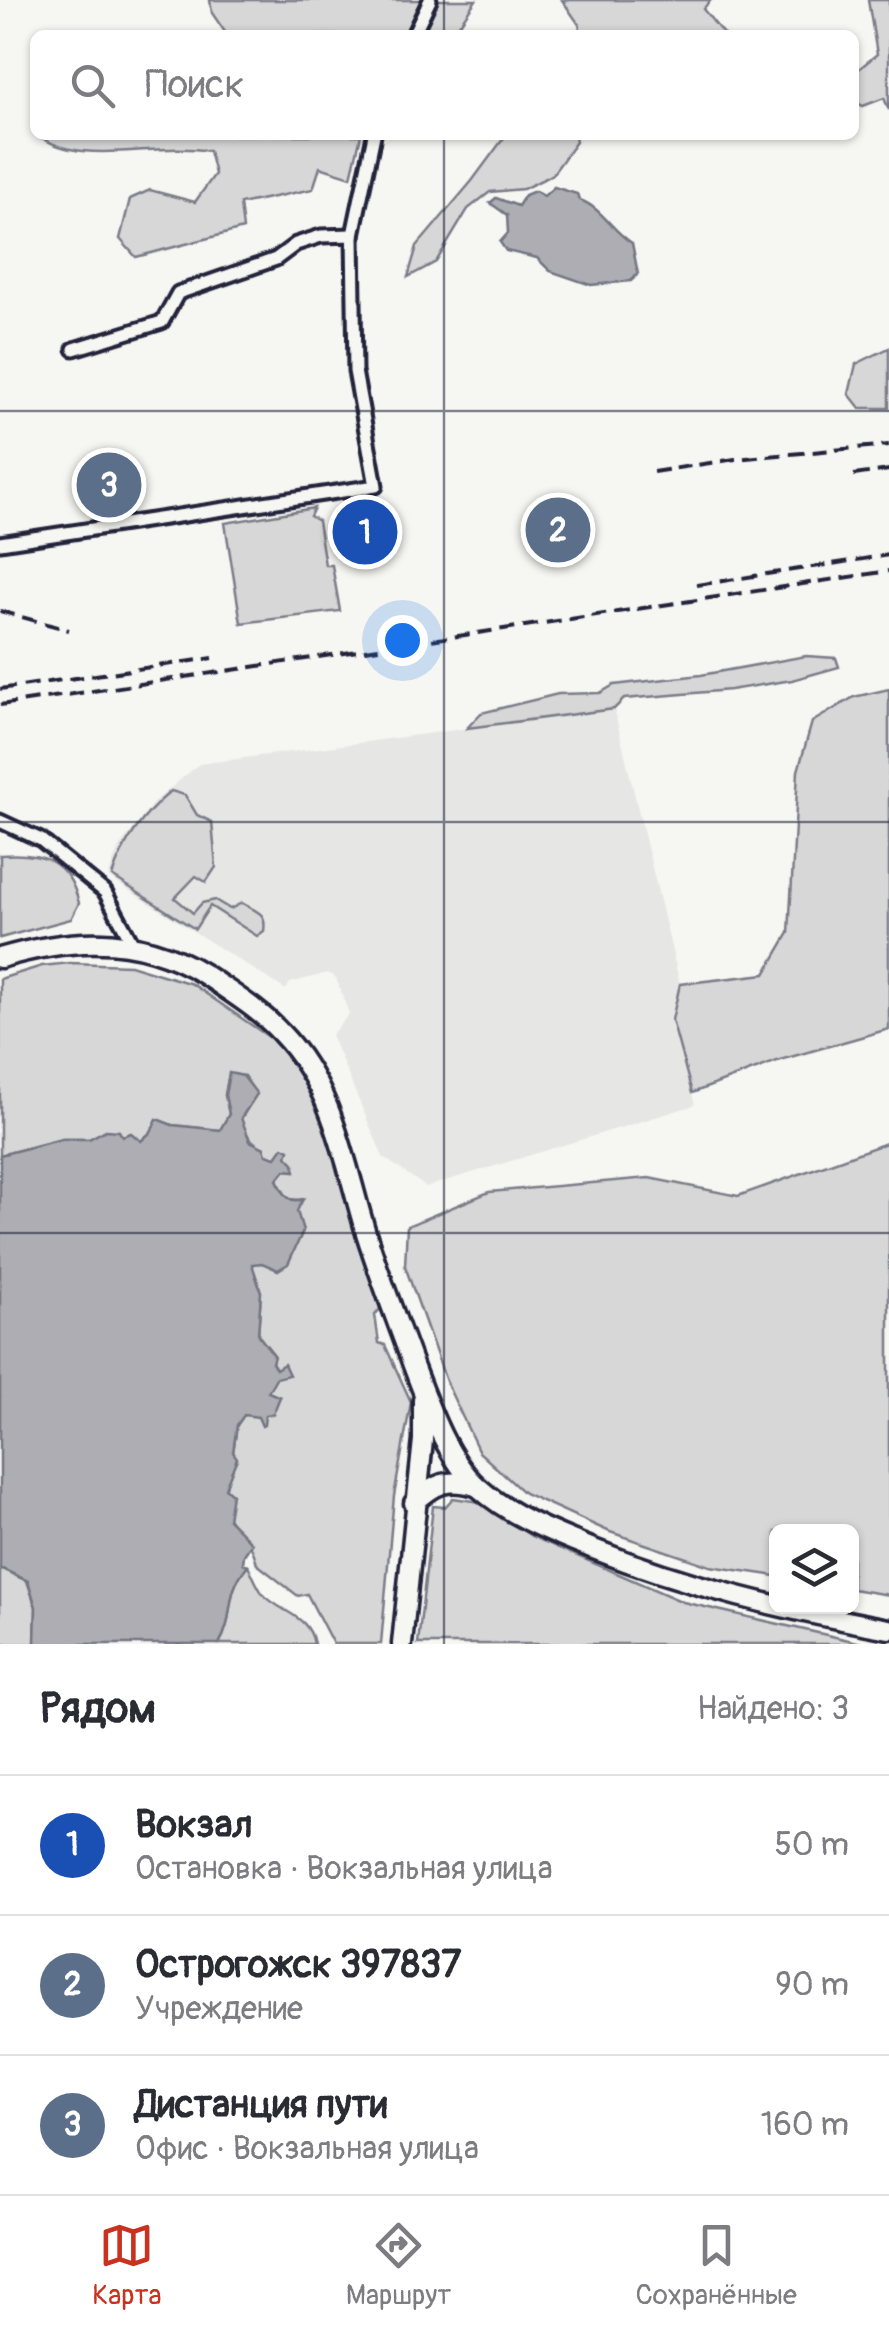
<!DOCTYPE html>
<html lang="ru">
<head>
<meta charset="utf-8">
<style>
  :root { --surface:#fff; --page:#f2f2f3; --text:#2b2b33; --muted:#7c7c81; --line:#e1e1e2; --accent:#c8321e }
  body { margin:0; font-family:Pangolin,sans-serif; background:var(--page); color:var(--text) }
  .controls { position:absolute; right:30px; bottom:30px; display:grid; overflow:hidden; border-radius:15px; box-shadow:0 2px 8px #0004 }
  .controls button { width:90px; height:90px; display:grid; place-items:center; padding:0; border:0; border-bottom:2px solid var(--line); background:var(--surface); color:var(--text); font:50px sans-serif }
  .you { position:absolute; left:402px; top:640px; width:35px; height:35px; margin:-25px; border:8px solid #fff; border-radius:50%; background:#1a73e8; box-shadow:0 0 0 15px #1a73e833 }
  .badge { display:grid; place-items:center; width:65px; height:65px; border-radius:50%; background:var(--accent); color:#fff; font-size:32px; font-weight:700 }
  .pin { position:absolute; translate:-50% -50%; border:5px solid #fff; box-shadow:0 2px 10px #0006 }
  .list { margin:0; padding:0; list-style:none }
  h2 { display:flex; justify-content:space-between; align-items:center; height:130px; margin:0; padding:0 40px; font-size:42px }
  h2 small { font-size:32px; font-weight:400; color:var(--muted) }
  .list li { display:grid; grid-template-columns:65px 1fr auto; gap:30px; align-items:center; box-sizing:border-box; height:140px; padding:0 40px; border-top:2px solid var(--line) }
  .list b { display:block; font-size:38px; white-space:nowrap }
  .list p { margin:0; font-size:32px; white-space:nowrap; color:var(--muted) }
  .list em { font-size:32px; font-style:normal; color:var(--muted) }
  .icon { flex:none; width:55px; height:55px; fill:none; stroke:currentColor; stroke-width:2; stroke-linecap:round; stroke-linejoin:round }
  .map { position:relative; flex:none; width:889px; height:1644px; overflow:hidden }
  .search { position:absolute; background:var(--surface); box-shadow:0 2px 8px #0004; left:30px; right:30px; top:30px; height:110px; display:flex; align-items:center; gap:25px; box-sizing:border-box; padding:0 35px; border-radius:15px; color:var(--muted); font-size:38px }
  .sheet { height:550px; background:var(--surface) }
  nav { display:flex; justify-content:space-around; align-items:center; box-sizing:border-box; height:140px; border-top:2px solid var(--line); background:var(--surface); font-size:28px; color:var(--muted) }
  nav a { display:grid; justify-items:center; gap:5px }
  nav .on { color:var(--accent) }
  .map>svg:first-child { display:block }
  .built { fill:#e6e6e4 }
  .green { fill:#d7d7d7; stroke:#7c7c89; stroke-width:2.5 }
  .water { fill:#adadb3; stroke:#757583; stroke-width:2.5 }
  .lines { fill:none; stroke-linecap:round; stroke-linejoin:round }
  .street-casing { stroke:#22223b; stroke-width:19 }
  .secondary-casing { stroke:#22223b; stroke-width:25 }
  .street { stroke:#f6f6f2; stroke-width:11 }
  .secondary { stroke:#f6f6f2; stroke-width:18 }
  .rail { stroke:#22223b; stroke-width:4; stroke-dasharray:15 8; stroke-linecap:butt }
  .grid { fill:none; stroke:#22223b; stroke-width:2.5; stroke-opacity:0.55 }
</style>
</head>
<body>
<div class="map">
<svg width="889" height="1644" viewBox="0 0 889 1644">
  <rect width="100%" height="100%" fill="#f6f6f2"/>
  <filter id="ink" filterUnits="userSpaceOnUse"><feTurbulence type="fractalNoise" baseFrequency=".01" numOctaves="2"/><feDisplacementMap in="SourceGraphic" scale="20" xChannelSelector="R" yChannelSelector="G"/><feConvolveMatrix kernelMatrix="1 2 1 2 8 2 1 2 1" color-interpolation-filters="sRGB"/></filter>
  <g filter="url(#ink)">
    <!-- built -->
    <polygon class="built" points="614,709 680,984 672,1020 695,1105 426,1187 383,1157 331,1035 349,1014 336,978 328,973 290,983 286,990 108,877 118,849 154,802 199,764"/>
    <!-- green -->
    <g class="green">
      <polygon points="210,0 421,0 404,35 227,35 212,13"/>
      <polygon points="439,0 476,0 452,35 423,35"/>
      <polygon points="562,0 711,0 703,9 724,35 578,35 580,26"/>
      <polygon points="868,0 889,0 889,110 884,98 863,106 854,101 854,73 877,54"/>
      <path d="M38,135h323l-10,42 -31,-10 -7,22 -73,15 3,25 -107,28 -16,-18 10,-40 20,-9 45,12 20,-28 -6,-23c-53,-10 -128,17 -171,-16z"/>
      <polygon points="506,135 575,135 576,142 552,175 523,189 490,192 468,209 436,262 408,277 417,246 472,181"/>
      <polygon points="889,348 889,408 860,408 849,394 856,364"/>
      <polygon points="314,508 310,516 318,521 325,565 332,565 340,611 241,623 225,523"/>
      <polygon points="806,656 836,658 839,667 792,680 730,690 624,699 614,709 467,728 481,713 558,694 600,693 614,685 701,675"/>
      <polygon points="889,689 889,1029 780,1060 692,1093 672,1020 680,984 765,974 789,933 798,771 812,722 854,697"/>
      <path d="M171,791l14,4 12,20 15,7 4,45 -10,15 -10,-6 -21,22 18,15 9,-10 13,-3 15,9 12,-6c15,9 25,9 22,28l-7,5 -47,-30 -15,23 -83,-53c11,-33 32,-62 59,-85z"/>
      <path d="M0,855c43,-3 68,4 79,48l-8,16 -71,19z"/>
      <path d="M70,963l60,2 62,19 87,60 37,56 64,209 -5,6 4,28 6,2 26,57 -17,94 -13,148h-48l-26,-50 -9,2 -41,-32c-6,-25 -13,-23 -26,-42 -13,-17 -4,-46 6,-63l-4,-6 4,-28 7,-10h21l14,-18 -11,-5 9,-22 -5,-7 2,-8 -16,-20 3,-43 -10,-29h37l15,-32 -7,-21 6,-10 -14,-1 -11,-19 8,-10 9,1 -29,-17 -1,-6c-15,-7 -18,-14 -23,-29l15,-25 -12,-18 -15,-2 -4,21 4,19 -9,16 -48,-5 -15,-6 -6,13 -10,9 -35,-11 -17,9h-27l-62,16v-176l42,-13z"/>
      <polygon points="889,1142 889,1595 852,1589 852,1532 776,1532 776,1576 710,1566 610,1532 524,1493 479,1452 447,1384 405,1266 407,1226 489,1192 649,1178 738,1196"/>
      <polygon points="453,1498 480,1502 531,1536 683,1602 866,1644 418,1644 433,1506 445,1507"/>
      <path d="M248,1565c4,8 9,22 15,29 17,19 46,20 51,50h-95c17,-29 4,-50 29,-79z"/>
      <polygon points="0,1568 27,1581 36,1607 35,1644 0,1644"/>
    </g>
    <!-- water -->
    <g class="water">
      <path d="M554,187l23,7 3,6c22,8 32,31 52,43l6,31 -7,7 -40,4 -41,-14 -13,-13 -31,-7 -6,-9 8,-9 -1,-18 -17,-12 6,-5 22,8 7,-11 10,-4 9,5z"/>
      <path d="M229,1073l14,3 14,18 -16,24 9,23 14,7 2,6 10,3 7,-10 6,3 -2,6 7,7 1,8 -10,-1 -8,10c7,13 10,24 26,19l-6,12 6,20 -15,33 -10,6 -16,-7 -10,1 9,28 -3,43 16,20 -2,8 4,6 8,-5 5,11 -13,3 -8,14 12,5 -7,17 -8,1 -1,10 -2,1 -4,-9 -14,-2 -7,10 -4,27 4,6 -12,30 7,6 -4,25 24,24 -8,12 -1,8 5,2c-25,29 -12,50 -29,79h-184l1,-37 -8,-26 -28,-13v-413l62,-16h27l17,-9 13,1 3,5 9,-3 10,8 10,-9 6,-13 15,6 48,5 9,-16 -4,-19z"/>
    </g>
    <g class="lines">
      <defs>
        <g id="street">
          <polyline points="413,35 430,0"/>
          <polyline points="353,235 374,135"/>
          <polyline points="0,543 376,486 355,371 353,235 321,236 296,244 276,259 178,293 162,322 74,349"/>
          <polyline points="0,821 41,840 105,892 134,946"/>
        </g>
        <g id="secondary">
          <path d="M0,958c78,-23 148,-24 216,24 22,15 47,31 65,51 53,55 64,131 85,200 14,45 32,90 48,135 15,39 33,91 64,119 32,29 74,45 113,61 97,39 195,62 298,81"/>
          <path d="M414,1503c21,-20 34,-25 62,-17"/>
          <polyline points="402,1644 423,1440 423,1400"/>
        </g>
      </defs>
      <!-- street casing -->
      <use href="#street" class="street-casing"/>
      <!-- secondary casing -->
      <use href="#secondary" class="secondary-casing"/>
      <!-- street -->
      <use href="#street" class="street"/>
      <!-- secondary -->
      <use href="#secondary" class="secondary"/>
      <!-- rail -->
      <g class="rail">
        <polyline points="653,472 735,459 889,445"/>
        <polyline points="854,475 889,470"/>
        <polyline points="697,585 889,555"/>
        <polyline points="0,611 69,630"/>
        <polyline points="0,689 213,658"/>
        <polyline points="0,705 889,571"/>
      </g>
    </g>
  </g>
  <!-- grid -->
  <path class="grid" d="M444,0v35M444,135v1509M0,411h889M0,822h889M0,1233h889"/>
</svg>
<div class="controls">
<button><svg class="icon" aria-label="layers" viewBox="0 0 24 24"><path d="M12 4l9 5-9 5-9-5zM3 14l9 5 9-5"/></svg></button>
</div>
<div class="you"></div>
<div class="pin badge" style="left:365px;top:532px;background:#1a4fb4">1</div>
<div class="pin badge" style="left:558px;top:530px;background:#5c6f8a">2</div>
<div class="pin badge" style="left:109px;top:485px;background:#5c6f8a">3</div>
<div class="search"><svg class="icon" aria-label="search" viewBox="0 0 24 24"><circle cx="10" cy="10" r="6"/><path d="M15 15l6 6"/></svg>Поиск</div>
</div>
<section class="sheet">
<h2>Рядом<small>Найдено: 3</small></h2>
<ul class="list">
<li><span class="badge" style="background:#1a4fb4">1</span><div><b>Вокзал</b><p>Остановка · Вокзальная улица</p></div><em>50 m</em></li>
<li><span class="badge" style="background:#5c6f8a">2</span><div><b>Острогожск 397837</b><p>Учреждение</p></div><em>90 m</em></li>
<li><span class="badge" style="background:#5c6f8a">3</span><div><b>Дистанция пути</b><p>Офис · Вокзальная улица</p></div><em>160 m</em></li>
</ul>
</section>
<nav>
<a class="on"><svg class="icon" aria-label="map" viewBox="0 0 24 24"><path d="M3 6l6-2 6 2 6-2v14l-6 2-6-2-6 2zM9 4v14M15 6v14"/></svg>Карта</a>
<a><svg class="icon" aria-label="directions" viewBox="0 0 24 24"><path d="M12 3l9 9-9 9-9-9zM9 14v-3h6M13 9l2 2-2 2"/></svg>Маршрут</a>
<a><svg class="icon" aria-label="saved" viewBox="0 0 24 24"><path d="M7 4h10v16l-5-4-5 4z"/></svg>Сохранённые</a>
</nav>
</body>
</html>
